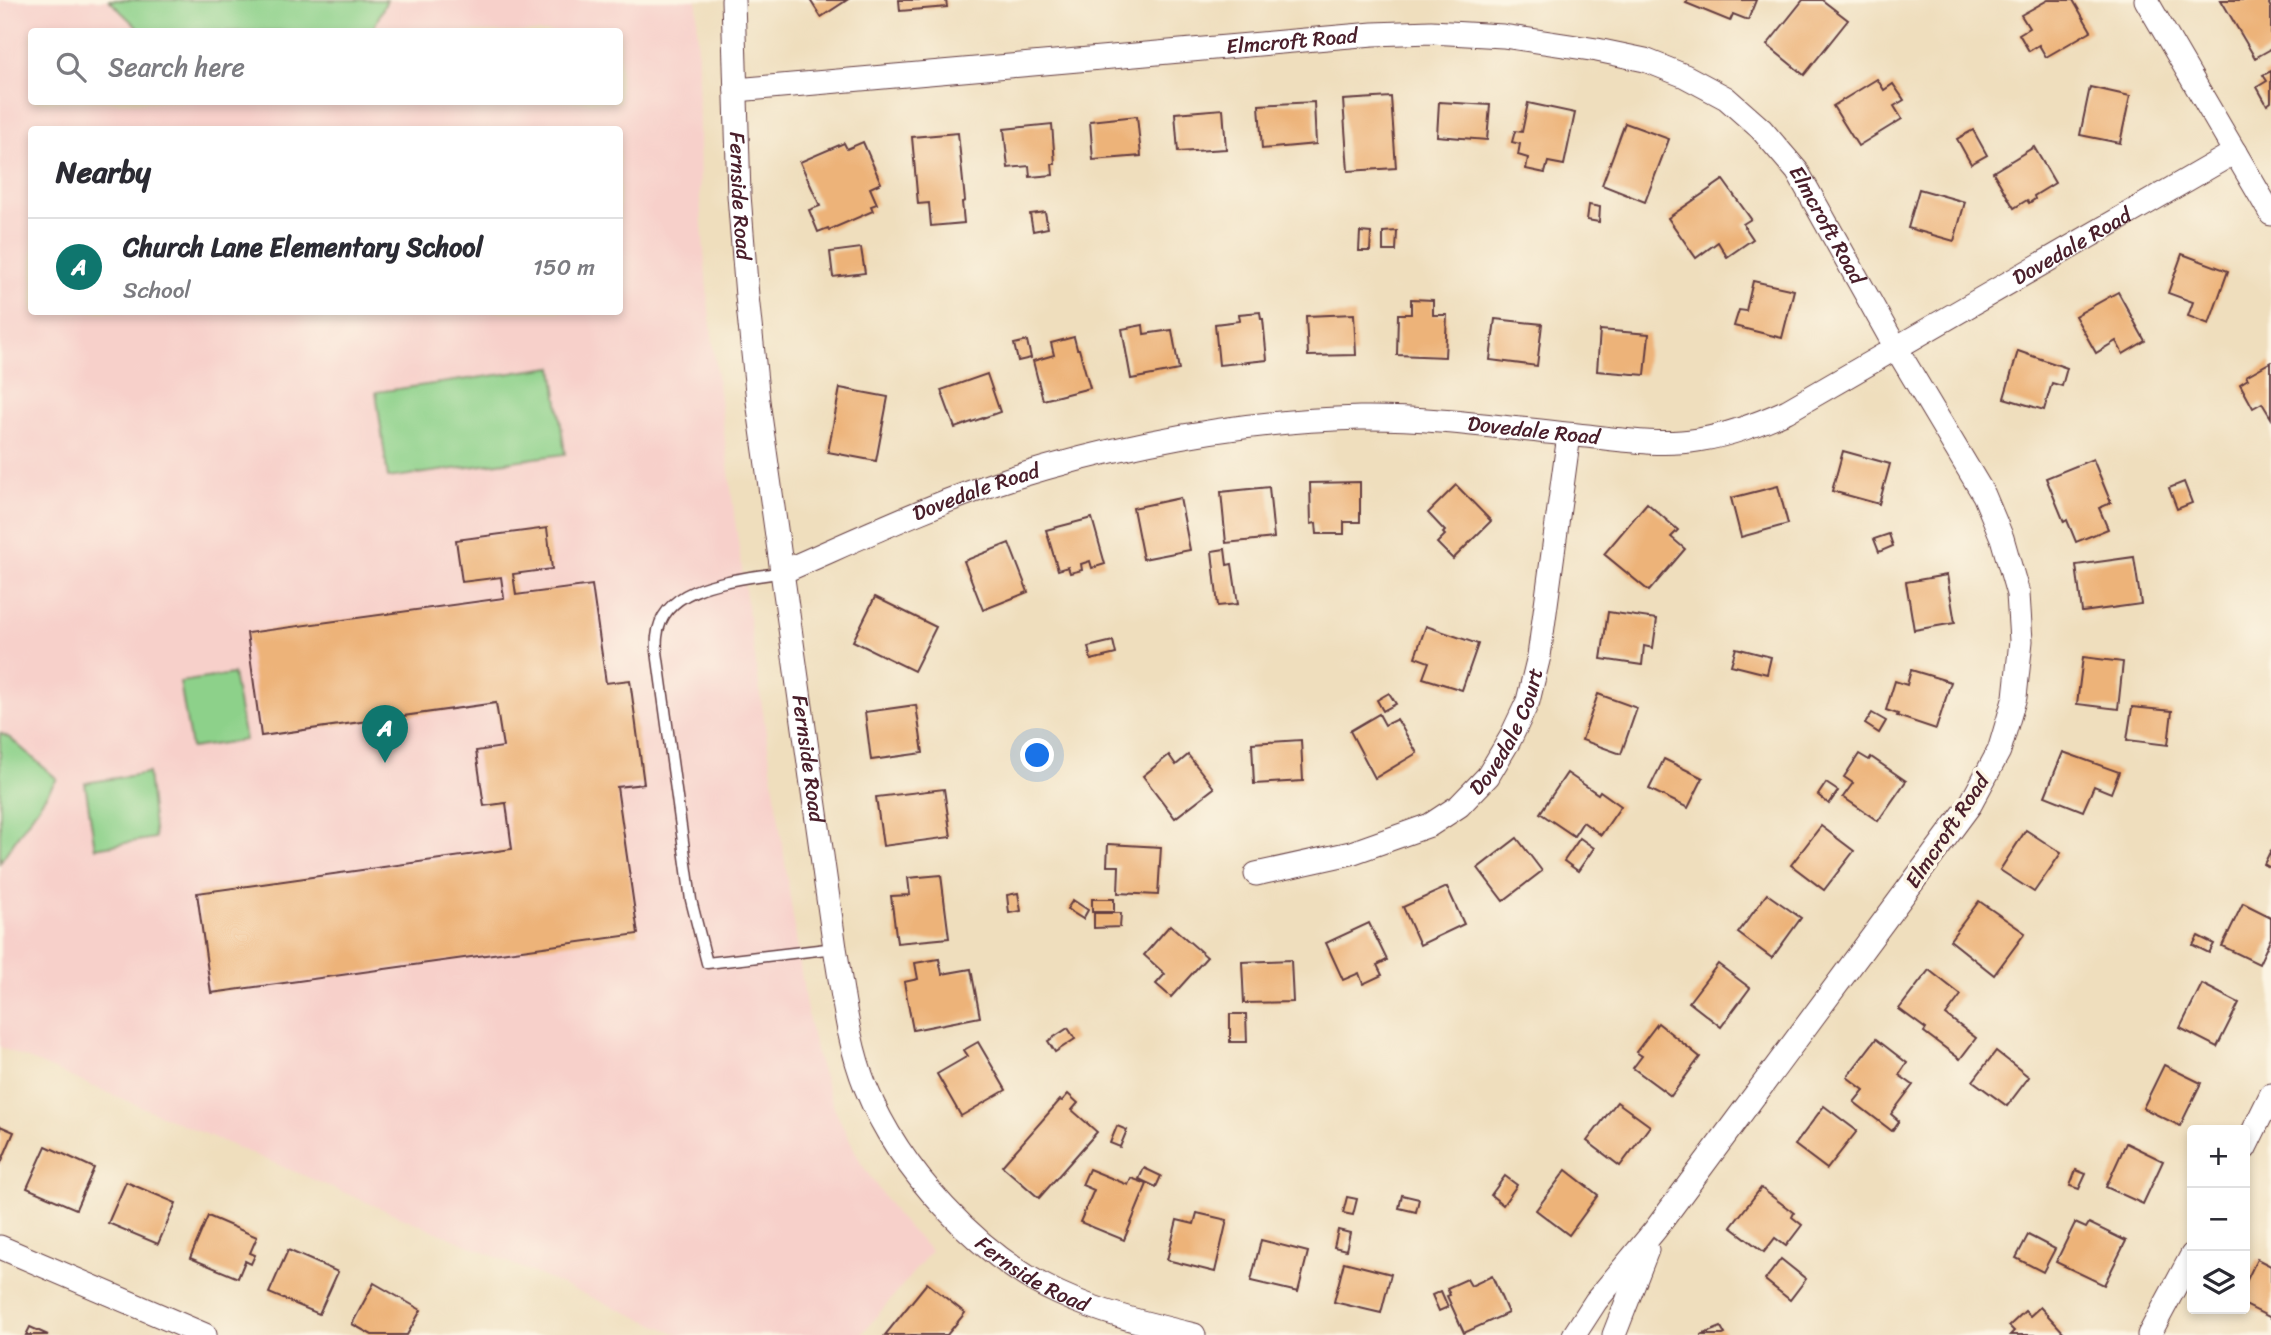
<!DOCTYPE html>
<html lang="en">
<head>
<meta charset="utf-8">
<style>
  :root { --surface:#fff; --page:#f7f7f7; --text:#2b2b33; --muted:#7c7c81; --line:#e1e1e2; --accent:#0f766e }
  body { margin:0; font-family:Sriracha,sans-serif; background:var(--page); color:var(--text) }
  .controls { position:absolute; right:21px; bottom:21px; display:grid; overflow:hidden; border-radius:7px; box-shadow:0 4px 10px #0003 }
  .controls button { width:63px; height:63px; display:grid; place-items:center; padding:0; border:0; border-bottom:2px solid var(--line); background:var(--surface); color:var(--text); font:35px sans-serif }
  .you { position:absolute; left:1038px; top:756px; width:24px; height:24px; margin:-18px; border:5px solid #fff; border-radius:50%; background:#1a73e8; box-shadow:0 0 0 10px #1a73e833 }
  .badge { display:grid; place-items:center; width:46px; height:46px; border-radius:50%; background:var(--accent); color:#fff; font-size:23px; font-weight:700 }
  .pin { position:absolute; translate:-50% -58px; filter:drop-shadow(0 2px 4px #0008) }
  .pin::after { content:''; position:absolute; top:37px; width:24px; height:21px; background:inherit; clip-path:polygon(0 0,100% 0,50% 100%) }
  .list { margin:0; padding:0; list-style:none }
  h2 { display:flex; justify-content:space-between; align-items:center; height:91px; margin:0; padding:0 28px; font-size:30px }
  h2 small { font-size:23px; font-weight:400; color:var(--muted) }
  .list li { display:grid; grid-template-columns:46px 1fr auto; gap:21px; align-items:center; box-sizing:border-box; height:98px; padding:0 28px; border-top:2px solid var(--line) }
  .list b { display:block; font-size:26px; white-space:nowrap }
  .list p { margin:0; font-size:23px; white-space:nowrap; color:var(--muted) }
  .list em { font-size:23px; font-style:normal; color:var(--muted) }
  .icon { flex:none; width:38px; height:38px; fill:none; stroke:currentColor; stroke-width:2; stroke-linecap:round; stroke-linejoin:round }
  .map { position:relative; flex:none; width:2271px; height:1335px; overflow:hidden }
  .search { position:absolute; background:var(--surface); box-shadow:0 4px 10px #0003; left:28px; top:28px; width:595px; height:77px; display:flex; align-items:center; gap:18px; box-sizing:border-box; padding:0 24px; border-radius:7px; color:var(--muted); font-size:26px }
  .panel { position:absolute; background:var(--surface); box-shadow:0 4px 10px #0003; left:28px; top:126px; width:595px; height:189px; border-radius:7px }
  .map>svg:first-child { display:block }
  .built { fill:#f7d0ca; fill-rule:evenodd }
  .green { fill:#8dd18a; stroke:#6c785a; stroke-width:2 }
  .building { fill:#edb379 }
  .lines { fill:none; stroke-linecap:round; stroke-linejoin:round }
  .service-casing { stroke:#633c41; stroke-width:13 }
  .minor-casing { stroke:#633c41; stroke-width:25 }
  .service { stroke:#fff; stroke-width:10 }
  .minor { stroke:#fff; stroke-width:23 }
  .labels { text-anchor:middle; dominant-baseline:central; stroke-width:7; stroke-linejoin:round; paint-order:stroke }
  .street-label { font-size:21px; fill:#4a1f2b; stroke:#fcf5e5 }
</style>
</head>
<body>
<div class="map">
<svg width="2271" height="1335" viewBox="0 0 2271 1335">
  <rect width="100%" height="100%" fill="#fcf5e5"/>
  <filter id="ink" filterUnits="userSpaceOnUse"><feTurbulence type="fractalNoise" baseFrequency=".0143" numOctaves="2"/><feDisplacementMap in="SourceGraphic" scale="14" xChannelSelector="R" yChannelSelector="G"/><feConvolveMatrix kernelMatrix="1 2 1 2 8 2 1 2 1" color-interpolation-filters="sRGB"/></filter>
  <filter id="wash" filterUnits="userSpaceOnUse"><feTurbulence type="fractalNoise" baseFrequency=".00686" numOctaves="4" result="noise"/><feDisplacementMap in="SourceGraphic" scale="28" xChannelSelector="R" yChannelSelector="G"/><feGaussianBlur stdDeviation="1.57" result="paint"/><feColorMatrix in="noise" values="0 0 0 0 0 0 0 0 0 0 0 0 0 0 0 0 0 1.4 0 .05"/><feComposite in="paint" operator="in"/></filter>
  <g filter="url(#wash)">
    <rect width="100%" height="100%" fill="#efdebd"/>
    <!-- built -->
    <path class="built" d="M0,0h697l3,199 8,103 27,219 71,485 10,47 18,55 27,55 36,53 34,35 -70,84h-181l-680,-288zM32,32h588v70h-588zM32,130h588v182h-588z"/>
    <!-- green -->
    <g class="green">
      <polygon points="109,0 387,0 372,31 142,32"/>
      <polygon points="553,367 565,454 388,478 376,392"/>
      <polygon points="233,674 245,740 191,748 180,682"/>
      <polygon points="0,733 10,738 57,779 0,862"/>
      <polygon points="148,773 155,838 95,848 85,783"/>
    </g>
    <g id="blocks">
      <!-- building -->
      <g class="building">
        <polygon points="810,0 847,0 821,17"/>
        <polygon points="899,0 946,0 947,7 900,11"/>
        <polygon points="1688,0 1756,0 1748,20 1733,14 1730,21 1686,3"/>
        <polygon points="1803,0 1822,0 1848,20 1804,75 1767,45"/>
        <polygon points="2048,0 2073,0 2091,31 2046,57 2039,45 2029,51 2019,34 2029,28 2021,15"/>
        <polygon points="2221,0 2271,0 2269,4 2271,8 2271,49 2255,58"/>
        <polygon points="2271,71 2271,102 2267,105 2257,87 2267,81 2263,75"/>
        <polygon points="1877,79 1884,90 1893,84 1904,100 1894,106 1902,119 1858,146 1833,106"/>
        <polygon points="2090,87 2130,96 2120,143 2080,135"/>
        <polygon points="1391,97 1396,168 1348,171 1343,100"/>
        <polygon points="1314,102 1316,144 1262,149 1259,105"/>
        <polygon points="1439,102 1490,105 1487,140 1437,136"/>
        <polygon points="1528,103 1575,113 1564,165 1548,162 1545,173 1526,169 1528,158 1518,155 1520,144 1512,142 1515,131 1522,132"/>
        <polygon points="1223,109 1226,149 1178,152 1175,113"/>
        <polygon points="1137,116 1141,156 1093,160 1090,121"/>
        <polygon points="1625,123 1669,139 1645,202 1602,185"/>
        <polygon points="1052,124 1055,164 1052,164 1053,175 1030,177 1029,166 1008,168 1004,129"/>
        <polygon points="1973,130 1987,155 1971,164 1957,139"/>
        <polygon points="958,133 965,201 962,202 964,223 931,226 929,203 918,204 912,137"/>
        <polygon points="863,142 881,183 870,188 877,204 871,206 873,211 829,230 828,228 818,232 809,210 820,206 800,162 844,143 847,149"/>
        <polygon points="2034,147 2055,183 2034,196 2035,199 2029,203 2027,200 2014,208 1993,172"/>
        <polygon points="1723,180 1751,219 1743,224 1753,239 1727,257 1718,242 1696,258 1668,218"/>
        <polygon points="1919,189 1965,202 1954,241 1908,228"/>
        <polygon points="1589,205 1600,207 1599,222 1587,220"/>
        <polygon points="1045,212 1048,228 1033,231 1030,214"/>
        <polygon points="1397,231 1396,251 1383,251 1383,232"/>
        <polygon points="1360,232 1371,233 1370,251 1359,251"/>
        <polygon points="861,248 865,273 833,277 830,252"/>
        <polygon points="2182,254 2228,271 2209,324 2188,316 2193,302 2168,293"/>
        <polygon points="1753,281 1794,290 1782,338 1734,326 1739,310 1746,311"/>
        <polygon points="2118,292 2145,341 2123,354 2116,341 2096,353 2075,316"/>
        <polygon points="1411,299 1433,300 1433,315 1447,315 1445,357 1397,355 1398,314 1411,314"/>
        <polygon points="1260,312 1261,319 1263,319 1267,360 1219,365 1215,324 1240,321 1239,314"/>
        <polygon points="1354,314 1356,355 1308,356 1306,316"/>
        <polygon points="1495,319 1542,324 1537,366 1490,360"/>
        <polygon points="1143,325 1144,334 1172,330 1179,370 1131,379 1122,329"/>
        <polygon points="1600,330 1649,334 1645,375 1597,371"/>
        <polygon points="1074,337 1077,349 1079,349 1090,388 1043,400 1033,361 1054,355 1051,343"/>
        <polygon points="1027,341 1031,358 1018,361 1014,344"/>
        <polygon points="2018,351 2067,368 2062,386 2052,383 2044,410 2004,398"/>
        <polygon points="2271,362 2271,418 2262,403 2253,408 2240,384 2248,379 2246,376"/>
        <polygon points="987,374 1000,412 955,428 941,390"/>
        <polygon points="840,388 888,397 876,461 828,452"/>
        <polygon points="1843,451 1890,464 1879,504 1832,491"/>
        <polygon points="2093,459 2111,503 2099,508 2108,529 2076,542 2067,520 2064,522 2046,478"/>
        <polygon points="1360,482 1360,522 1344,522 1344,534 1317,534 1316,523 1311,524 1310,483"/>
        <polygon points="2184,482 2192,503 2177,509 2169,488"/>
        <polygon points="1456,485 1491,521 1453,559 1437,543 1445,535 1443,533 1445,531 1428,513"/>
        <polygon points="1778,486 1788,524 1741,537 1731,498"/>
        <polygon points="1269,487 1274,538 1226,543 1221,492"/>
        <polygon points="1180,498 1190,550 1143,559 1133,508"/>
        <polygon points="1647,503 1678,530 1671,537 1685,549 1649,591 1604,554"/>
        <polygon points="1092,518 1105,564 1092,568 1090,561 1081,564 1082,570 1070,573 1068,567 1058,570 1046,530"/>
        <polygon points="547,528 552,569 513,574 516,595 592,585 606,683 630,680 644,784 617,787 638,934 211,993 197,893 512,849 506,803 484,806 476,751 503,747 496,703 261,736 247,633 504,598 501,577 462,582 456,540"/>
        <polygon points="1889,534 1893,546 1879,552 1874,539"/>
        <polygon points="1009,543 1028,592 983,610 964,561"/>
        <polygon points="1225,549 1227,565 1232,564 1238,604 1218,606 1212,551"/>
        <polygon points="2134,557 2141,604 2082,612 2076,565"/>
        <polygon points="1947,575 1955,623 1914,630 1906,582"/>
        <polygon points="875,597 936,627 914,671 853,641"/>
        <polygon points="1608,612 1657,619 1653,648 1644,646 1642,665 1601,659"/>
        <polygon points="1426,626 1478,644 1462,690 1423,678 1429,662 1415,657"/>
        <polygon points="1113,641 1116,654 1091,660 1088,647"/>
        <polygon points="1736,648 1771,657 1767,674 1731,665"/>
        <polygon points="2083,657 2123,662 2118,709 2077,704"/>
        <polygon points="1911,670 1951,682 1936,729 1897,716 1898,714 1886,710 1895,681 1907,685"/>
        <polygon points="1389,693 1396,704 1383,711 1377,700"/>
        <polygon points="1598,694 1637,708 1621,754 1582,740"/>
        <polygon points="916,705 923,753 871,760 865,712"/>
        <polygon points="2132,707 2172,711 2168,745 2127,740"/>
        <polygon points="1872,713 1886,721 1879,733 1865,724"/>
        <polygon points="1379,714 1385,725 1397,719 1417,753 1375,778 1350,731"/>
        <polygon points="1301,740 1303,781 1254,784 1252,743"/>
        <polygon points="2063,752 2119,772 2111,793 2094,786 2083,811 2045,796"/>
        <polygon points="1859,754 1869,760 1871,757 1906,781 1878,821 1843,797 1853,783 1844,777"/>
        <polygon points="1169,755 1176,765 1188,755 1214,788 1175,818 1143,776"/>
        <polygon points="1664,759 1703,778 1688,808 1649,789"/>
        <polygon points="1567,773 1598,794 1600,791 1621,806 1601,835 1583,822 1574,836 1540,813"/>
        <polygon points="1826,783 1838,791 1829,804 1818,795"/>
        <polygon points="944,789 951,837 883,846 876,797"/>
        <polygon points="1821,826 1854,851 1824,890 1791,865"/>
        <polygon points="2026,830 2061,853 2034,892 2000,870"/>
        <polygon points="1517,838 1542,871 1503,901 1478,868"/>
        <polygon points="1580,838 1594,848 1578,871 1564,861"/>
        <polygon points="1108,844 1161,847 1158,895 1118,893 1119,866 1107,866"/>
        <polygon points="2271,850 2271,868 2264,864"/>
        <polygon points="941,875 949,938 897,943 891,896 910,895 908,878"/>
        <polygon points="1447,887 1464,924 1420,945 1403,907"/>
        <polygon points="1018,893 1021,911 1009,913 1007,895"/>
        <polygon points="1767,894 1801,918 1772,958 1738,933"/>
        <rect x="1092" y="899" width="22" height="13"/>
        <polygon points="1073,900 1088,910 1083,919 1067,909"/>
        <polygon points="1979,901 2025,933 1994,975 1950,940"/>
        <polygon points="2243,903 2271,917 2271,938 2259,964 2222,946"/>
        <polygon points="1094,913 1121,913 1120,927 1094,928"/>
        <polygon points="1369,923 1387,960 1377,965 1382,975 1363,984 1359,973 1343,980 1326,943"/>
        <polygon points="1170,925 1207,957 1171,997 1156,984 1165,974 1144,955"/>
        <polygon points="2198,936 2214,944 2209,953 2193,945"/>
        <polygon points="939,959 942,974 971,969 980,1017 913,1030 904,982 918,979 915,963"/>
        <polygon points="1291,960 1293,1002 1244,1003 1242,962"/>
        <polygon points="1718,964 1750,988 1721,1027 1689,1002"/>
        <polygon points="1929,970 1961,995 1946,1015 1976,1038 1960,1059 1924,1032 1926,1029 1899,1009"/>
        <polygon points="2202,984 2239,1003 2217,1047 2180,1028"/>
        <polygon points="1230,1014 1246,1014 1247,1042 1230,1042"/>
        <polygon points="1658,1023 1700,1057 1671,1096 1633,1068 1642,1056 1636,1052"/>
        <polygon points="1068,1028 1075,1039 1055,1052 1048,1041"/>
        <polygon points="1876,1039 1907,1063 1899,1075 1913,1085 1891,1114 1899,1121 1892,1131 1854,1102 1864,1090 1847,1077"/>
        <polygon points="978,1042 1006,1090 961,1116 937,1074 968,1056 964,1050"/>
        <polygon points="1996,1051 2029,1077 2007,1106 1973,1081"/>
        <polygon points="2164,1065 2201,1083 2180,1126 2143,1108"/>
        <polygon points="1068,1094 1078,1103 1072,1110 1097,1132 1039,1198 1002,1166 1060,1100 1062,1101"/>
        <polygon points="1617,1102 1650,1126 1620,1166 1587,1141"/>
        <polygon points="1824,1106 1857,1131 1827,1169 1795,1145"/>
        <polygon points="0,1126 14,1132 0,1165"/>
        <polygon points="1117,1126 1127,1130 1120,1147 1110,1143"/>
        <polygon points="2126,1143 2163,1161 2143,1204 2106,1187"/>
        <polygon points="46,1146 94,1168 76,1209 27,1188"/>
        <polygon points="1144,1168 1161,1176 1156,1187 1139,1179"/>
        <polygon points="1089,1169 1128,1185 1131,1178 1147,1184 1124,1240 1080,1222 1094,1190 1082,1185"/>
        <polygon points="1566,1170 1598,1195 1569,1235 1536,1210"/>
        <polygon points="2076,1170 2086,1174 2079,1189 2070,1186"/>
        <polygon points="1505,1176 1517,1185 1503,1205 1491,1195"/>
        <polygon points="126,1182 176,1203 158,1244 108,1223"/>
        <polygon points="1761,1188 1794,1213 1792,1217 1802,1225 1786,1246 1775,1238 1764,1252 1731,1227"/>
        <polygon points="1402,1195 1419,1199 1416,1212 1399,1208"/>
        <polygon points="1347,1197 1357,1199 1353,1215 1343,1213"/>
        <polygon points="1197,1213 1227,1220 1215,1272 1167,1260 1177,1220 1194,1224"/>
        <polygon points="208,1216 257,1237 250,1253 255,1255 251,1264 245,1261 238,1278 190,1258"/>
        <polygon points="2075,1223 2086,1228 2089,1223 2126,1241 2104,1285 2056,1262"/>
        <polygon points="1338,1230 1350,1233 1346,1250 1334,1247"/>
        <polygon points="2028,1235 2055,1249 2043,1272 2016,1258"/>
        <polygon points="1261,1240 1308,1252 1298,1292 1251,1281"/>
        <polygon points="288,1250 338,1272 319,1314 269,1293"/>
        <polygon points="1781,1259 1806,1279 1790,1300 1765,1280"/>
        <polygon points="2257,1259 2271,1266 2271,1318 2245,1305 2245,1284"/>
        <polygon points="1344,1262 1391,1274 1381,1313 1334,1302"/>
        <polygon points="1492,1276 1508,1313 1464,1333 1447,1296 1450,1295 1447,1288 1467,1279 1471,1286"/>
        <polygon points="374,1283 421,1310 407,1335 372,1335 352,1324"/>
        <polygon points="927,1283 965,1313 947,1335 885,1335"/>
        <polygon points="1441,1291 1448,1307 1439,1311 1432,1295"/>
        <polygon points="2040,1307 2066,1335 2010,1335 2014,1331 2009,1326 2025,1311 2030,1316"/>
        <polygon points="30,1327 48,1335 26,1335"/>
        <polygon points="1721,1327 1725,1334 1723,1335 1701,1335"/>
      </g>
    </g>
  </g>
  <g filter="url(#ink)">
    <use href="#blocks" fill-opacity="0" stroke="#633c41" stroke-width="2"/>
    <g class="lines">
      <defs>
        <path id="service" d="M782,572c-41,8 -120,10 -125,65 -1,7 0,15 1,22l33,241 16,63 128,-15"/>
        <g id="minor">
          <path id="s1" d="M733,0l6,195 8,101 11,105 77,547c8,46 13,96 31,140 33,81 112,168 192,205 43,20 90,31 136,42"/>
          <polyline points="2146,0 2271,214"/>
          <path id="s2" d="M736,90l637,-56 58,-2 72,4 94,14 48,10 40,16 41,22 35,31 36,42 99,177 88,147 18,43 16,56 3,47 -6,56 -16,54 -29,54 -315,425 -59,71 -22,34"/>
          <path id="s3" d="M782,572c76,-33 151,-69 230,-94 113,-35 230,-57 348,-60 76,-1 152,11 227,18 36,4 74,10 111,4 32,-5 60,-16 89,-29l448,-259"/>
          <path id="s4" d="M1256,874l95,-21 79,-28 29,-19 29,-30 22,-37 18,-38 11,-45 30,-221"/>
          <polyline points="2245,1148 2271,1095"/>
          <polyline points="0,1247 205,1335"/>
          <polyline points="1614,1335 1647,1250"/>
          <polyline points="2149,1335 2192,1255"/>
        </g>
      </defs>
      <!-- service casing -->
      <use href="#service" class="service-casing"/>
      <!-- minor casing -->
      <use href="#minor" class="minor-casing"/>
      <!-- service -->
      <use href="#service" class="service"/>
      <!-- minor -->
      <use href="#minor" class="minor"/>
    </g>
  </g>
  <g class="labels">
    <!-- street labels -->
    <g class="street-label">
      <text stroke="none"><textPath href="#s2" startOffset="558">Elmcroft Road</textPath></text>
      <text stroke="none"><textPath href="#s1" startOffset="196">Fernside Road</textPath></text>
      <text stroke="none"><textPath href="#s2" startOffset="1167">Elmcroft Road</textPath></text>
      <text stroke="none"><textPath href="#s3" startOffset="1365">Dovedale Road</textPath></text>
      <text stroke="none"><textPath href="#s3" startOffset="777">Dovedale Road</textPath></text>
      <text stroke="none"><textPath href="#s3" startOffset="210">Dovedale Road</textPath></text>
      <text stroke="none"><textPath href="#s4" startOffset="306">Dovedale Court</textPath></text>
      <text stroke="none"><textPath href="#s1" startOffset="763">Fernside Road</textPath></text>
      <text transform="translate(1947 831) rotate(-56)">Elmcroft Road</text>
      <text stroke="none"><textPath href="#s1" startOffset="1353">Fernside Road</textPath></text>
    </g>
  </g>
</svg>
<div class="controls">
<button>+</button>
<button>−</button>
<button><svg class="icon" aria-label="layers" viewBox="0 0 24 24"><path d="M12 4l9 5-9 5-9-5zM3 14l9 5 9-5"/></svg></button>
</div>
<div class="you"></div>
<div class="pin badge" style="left:385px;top:763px">A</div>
<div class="search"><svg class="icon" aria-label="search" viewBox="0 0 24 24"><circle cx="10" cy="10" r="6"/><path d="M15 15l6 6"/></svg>Search here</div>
<section class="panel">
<h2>Nearby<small></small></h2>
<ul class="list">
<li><span class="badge">A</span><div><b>Church Lane Elementary School</b><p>School</p></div><em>150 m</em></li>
</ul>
</section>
</div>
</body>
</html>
